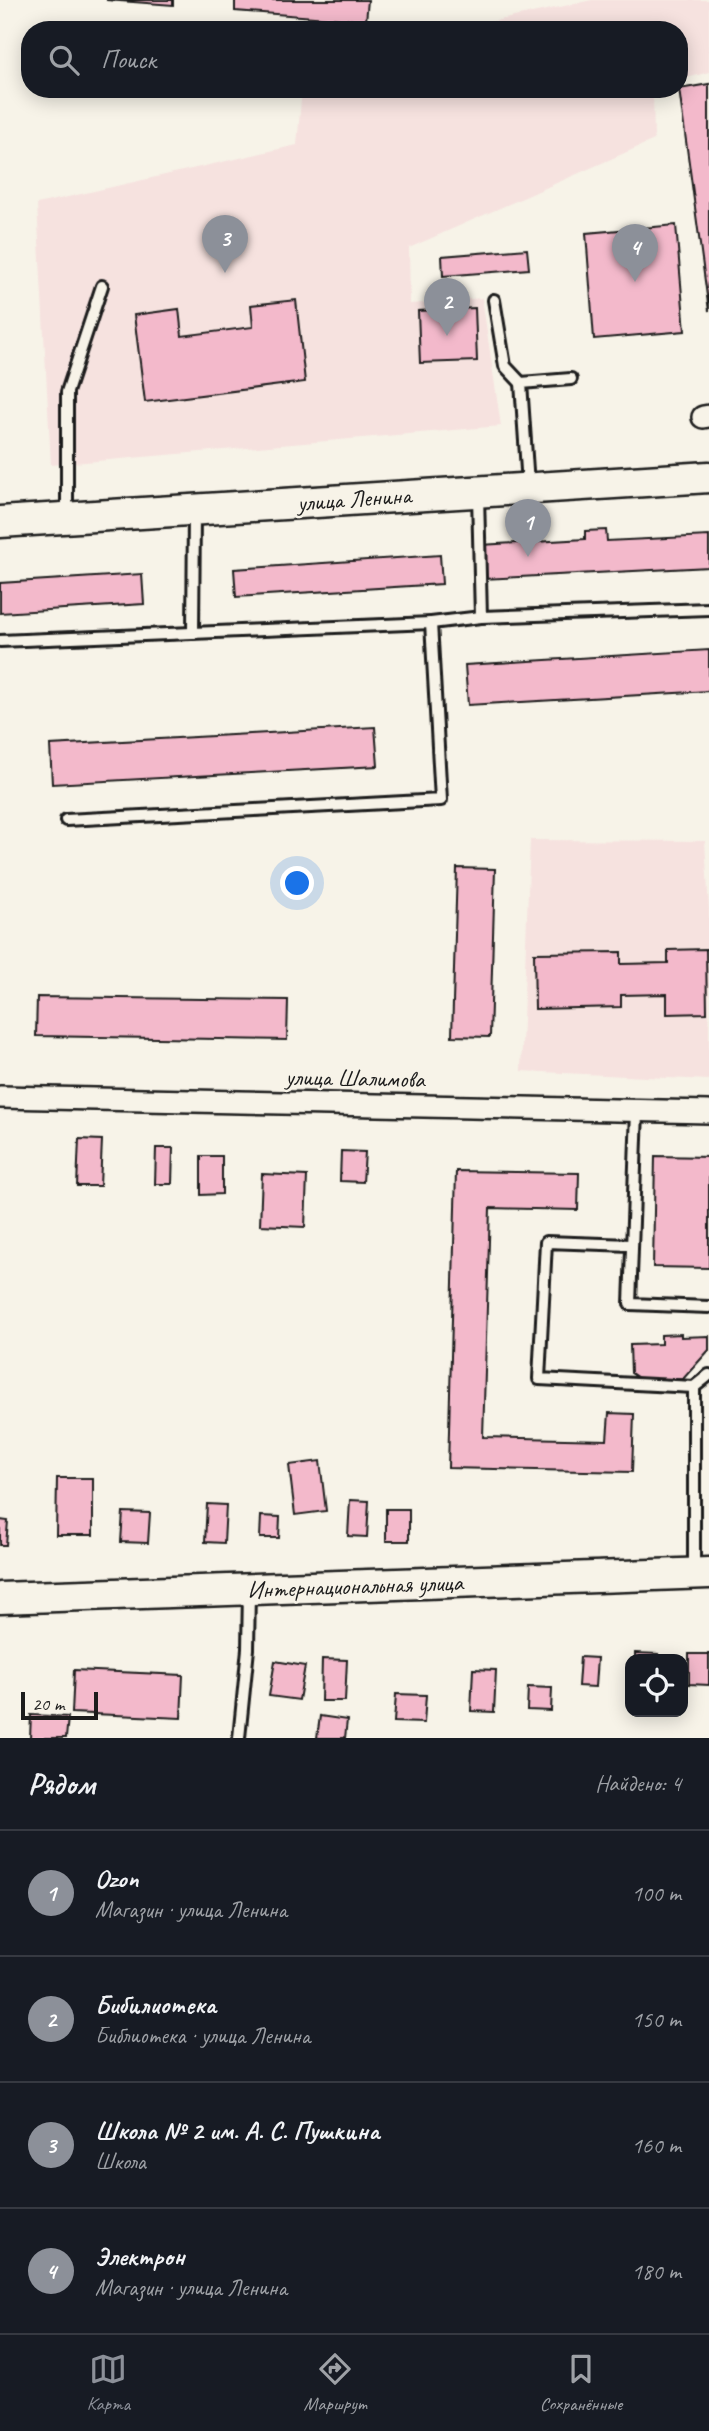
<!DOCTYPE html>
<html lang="ru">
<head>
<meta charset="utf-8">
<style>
  :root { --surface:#171b24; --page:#20242c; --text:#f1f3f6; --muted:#9ea1a6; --line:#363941; --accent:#8c9099 }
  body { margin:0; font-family:Caveat,sans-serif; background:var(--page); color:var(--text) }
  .controls { position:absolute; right:21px; bottom:21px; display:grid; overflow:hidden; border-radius:14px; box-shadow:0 4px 18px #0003 }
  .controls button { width:63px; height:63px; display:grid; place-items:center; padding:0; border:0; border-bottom:2px solid var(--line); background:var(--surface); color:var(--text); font:35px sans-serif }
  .scale { position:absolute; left:21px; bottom:18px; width:77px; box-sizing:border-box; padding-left:7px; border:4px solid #1c1c1c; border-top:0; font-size:19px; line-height:24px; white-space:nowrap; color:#1c1c1c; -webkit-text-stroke:5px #f7f3e8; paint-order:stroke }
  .you { position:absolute; left:298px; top:884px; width:24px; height:24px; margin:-18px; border:5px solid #fff; border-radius:50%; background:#1a73e8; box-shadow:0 0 0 10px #1a73e833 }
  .badge { display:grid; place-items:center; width:46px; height:46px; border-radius:50%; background:var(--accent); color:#fff; font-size:23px; font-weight:700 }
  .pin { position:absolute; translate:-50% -58px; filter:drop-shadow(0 2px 4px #0008) }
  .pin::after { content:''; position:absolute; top:37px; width:24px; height:21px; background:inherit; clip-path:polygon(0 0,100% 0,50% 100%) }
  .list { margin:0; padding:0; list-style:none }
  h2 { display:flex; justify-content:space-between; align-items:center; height:91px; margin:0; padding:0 28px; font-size:30px }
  h2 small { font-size:23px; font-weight:400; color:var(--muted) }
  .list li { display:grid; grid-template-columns:46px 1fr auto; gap:21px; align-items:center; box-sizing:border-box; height:126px; padding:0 28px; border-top:2px solid var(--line) }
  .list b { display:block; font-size:26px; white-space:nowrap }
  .list p { margin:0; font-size:23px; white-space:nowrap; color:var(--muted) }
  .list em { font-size:23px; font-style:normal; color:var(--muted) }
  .icon { flex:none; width:38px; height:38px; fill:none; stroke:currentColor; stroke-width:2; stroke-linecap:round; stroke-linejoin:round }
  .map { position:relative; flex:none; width:709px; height:1738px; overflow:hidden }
  .search { position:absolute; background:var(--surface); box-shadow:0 4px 18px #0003; left:21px; right:21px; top:21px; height:77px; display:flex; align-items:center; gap:18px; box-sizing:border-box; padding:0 24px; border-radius:28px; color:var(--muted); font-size:26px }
  .sheet { height:595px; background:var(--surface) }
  nav { display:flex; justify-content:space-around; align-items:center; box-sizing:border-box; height:98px; border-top:2px solid var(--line); background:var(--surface); font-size:19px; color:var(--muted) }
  nav a { display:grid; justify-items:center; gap:4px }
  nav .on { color:var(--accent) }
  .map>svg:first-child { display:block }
  .built { fill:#f6e2df }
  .building { fill:#f3b9cb; stroke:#1c1c1c; stroke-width:2 }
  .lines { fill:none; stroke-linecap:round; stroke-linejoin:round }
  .lane-casing { stroke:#1c1c1c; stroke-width:16 }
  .street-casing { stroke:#1c1c1c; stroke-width:26 }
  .secondary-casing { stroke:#1c1c1c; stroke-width:35 }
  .lane { stroke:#f7f3e8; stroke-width:10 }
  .street { stroke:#f7f3e8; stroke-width:21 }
  .secondary { stroke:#f7f3e8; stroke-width:30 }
  .labels { text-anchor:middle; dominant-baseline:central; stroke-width:5; stroke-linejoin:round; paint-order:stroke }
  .street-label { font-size:24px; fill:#1c1c1c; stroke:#f7f3e8 }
</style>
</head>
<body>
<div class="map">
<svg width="709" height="1738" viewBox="0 0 709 1738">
  <rect width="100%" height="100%" fill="#f7f3e8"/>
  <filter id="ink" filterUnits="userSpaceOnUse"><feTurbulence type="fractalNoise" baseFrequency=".0143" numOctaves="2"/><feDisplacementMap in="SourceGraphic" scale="14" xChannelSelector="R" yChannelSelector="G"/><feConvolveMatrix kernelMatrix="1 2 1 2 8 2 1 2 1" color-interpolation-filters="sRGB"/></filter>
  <g filter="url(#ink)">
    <!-- built -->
    <g class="built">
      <polygon points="592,0 709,0 709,72 679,80 679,30 454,30"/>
      <polygon points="302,89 653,89 654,140 409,248 410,304 482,298 501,426 51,465 37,204 297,145"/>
      <polygon points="530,840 705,841 709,910 709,1080 521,1071"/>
    </g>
    <!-- building -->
    <g class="building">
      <polygon points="106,0 173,0 173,5"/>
      <polygon points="235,0 368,0 366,21 235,11"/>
      <polygon points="709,84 709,311 679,89"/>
      <polygon points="676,225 685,331 594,339 586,233"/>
      <polygon points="527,249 529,269 443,276 442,256"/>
      <polygon points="296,300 305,382 145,402 134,315 179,309 182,336 253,327 251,305"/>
      <polygon points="475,308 477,361 420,363 418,311"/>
      <polygon points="606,530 607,541 709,536 709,567 483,579 481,545 585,539 585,531"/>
      <polygon points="440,555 442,584 236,597 234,569"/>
      <polygon points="142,574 144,604 0,613 0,583"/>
      <polygon points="709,650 709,691 468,705 465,665"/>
      <polygon points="375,727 378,766 52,784 50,745"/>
      <polygon points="457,868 495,869 490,1037 452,1036"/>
      <polygon points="706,949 707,1013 667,1014 667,994 621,995 621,1007 535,1009 534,953 621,952 621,964 668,963 668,950"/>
      <polygon points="37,997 288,1000 287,1040 36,1036"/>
      <polygon points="79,1139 102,1140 100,1186 77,1186"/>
      <polygon points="156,1148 173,1148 172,1184 155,1184"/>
      <polygon points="341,1151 365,1152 363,1182 340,1181"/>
      <polygon points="201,1156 222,1156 222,1194 201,1195"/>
      <polygon points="655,1156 709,1157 709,1268 653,1267"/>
      <polygon points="456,1171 579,1173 578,1210 490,1208 483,1437 607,1440 609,1413 634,1414 632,1472 448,1468"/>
      <polygon points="262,1174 307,1176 305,1227 260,1225"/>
      <polygon points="681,1334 681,1337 709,1336 709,1350 683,1379 643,1381 631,1373 630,1345 661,1344 661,1335"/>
      <polygon points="320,1461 326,1511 295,1515 289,1465"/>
      <polygon points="57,1478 93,1478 93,1535 56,1535"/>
      <polygon points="350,1500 369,1501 367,1537 348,1536"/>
      <polygon points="207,1504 226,1505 224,1543 205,1542"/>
      <rect x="386" y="1509" width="23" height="32"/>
      <polygon points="123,1512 150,1513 148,1543 121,1542"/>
      <polygon points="261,1516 280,1517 279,1538 260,1538"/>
      <polygon points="0,1520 8,1521 6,1545 0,1545"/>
      <polygon points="635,1653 658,1654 657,1659 635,1659"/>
      <polygon points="689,1654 709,1654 709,1685 689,1684"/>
      <polygon points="580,1657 597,1658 595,1687 578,1686"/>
      <polygon points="322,1659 347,1660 345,1701 321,1701"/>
      <polygon points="275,1661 305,1666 299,1700 269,1696"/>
      <polygon points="473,1669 496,1670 494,1712 471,1711"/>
      <polygon points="74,1670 183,1675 181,1718 72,1713"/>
      <polygon points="528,1687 552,1688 551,1711 527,1710"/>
      <polygon points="396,1694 426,1695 424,1723 394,1722"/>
      <polygon points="31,1715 68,1717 66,1738 30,1738"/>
      <polygon points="320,1716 347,1720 345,1738 317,1738"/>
    </g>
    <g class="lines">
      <defs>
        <g id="lane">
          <polyline points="494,300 505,366 521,383"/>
          <polyline points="528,485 521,383 571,379"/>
          <polyline points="478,495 481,617 709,609"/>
          <polyline points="67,515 67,392 102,286"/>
          <polyline points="193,633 194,513"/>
          <polyline points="0,641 431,623"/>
          <polyline points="66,820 441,800 431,623 481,617"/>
          <polyline points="637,1111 630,1304 709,1307"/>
          <polyline points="631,1245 546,1242 539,1379 694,1387"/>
          <polyline points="694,1571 694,1387 709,1375"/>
          <polyline points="239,1738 248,1649 249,1591"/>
        </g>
        <g id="street">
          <polyline points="703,417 709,416"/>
          <polyline points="0,1097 709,1112"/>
        </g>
        <g id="secondary">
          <polyline points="0,522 709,477"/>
          <polyline points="0,1598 709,1573"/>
        </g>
      </defs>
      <!-- lane casing -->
      <use href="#lane" class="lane-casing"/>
      <!-- street casing -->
      <use href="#street" class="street-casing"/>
      <!-- secondary casing -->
      <use href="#secondary" class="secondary-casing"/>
      <!-- lane -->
      <use href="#lane" class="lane"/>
      <!-- street -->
      <use href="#street" class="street"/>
      <!-- secondary -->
      <use href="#secondary" class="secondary"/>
    </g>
  </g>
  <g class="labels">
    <!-- street labels -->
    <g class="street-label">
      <text transform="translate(354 499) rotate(-4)">улица Ленина</text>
      <text transform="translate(355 1078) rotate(1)">улица Шалимова</text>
      <text transform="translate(355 1586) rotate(-2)">Интернациональная улица</text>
    </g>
  </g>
</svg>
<div class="controls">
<button><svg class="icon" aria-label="locate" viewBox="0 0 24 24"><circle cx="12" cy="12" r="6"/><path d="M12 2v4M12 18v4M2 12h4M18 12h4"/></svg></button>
</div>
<div class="scale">20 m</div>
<div class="you"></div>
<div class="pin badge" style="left:528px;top:557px">1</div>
<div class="pin badge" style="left:447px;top:336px">2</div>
<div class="pin badge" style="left:225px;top:273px">3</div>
<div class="pin badge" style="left:635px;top:282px">4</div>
<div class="search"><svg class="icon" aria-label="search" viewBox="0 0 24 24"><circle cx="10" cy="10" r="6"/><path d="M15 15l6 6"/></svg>Поиск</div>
</div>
<section class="sheet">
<h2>Рядом<small>Найдено: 4</small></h2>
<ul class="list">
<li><span class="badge">1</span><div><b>Ozon</b><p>Магазин · улица Ленина</p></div><em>100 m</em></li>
<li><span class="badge">2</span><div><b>Бибилиотека</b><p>Библиотека · улица Ленина</p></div><em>150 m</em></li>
<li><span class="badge">3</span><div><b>Школа № 2 им. А. С. Пушкина</b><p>Школа</p></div><em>160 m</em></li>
<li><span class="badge">4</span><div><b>Электрон</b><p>Магазин · улица Ленина</p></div><em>180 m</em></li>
</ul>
</section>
<nav>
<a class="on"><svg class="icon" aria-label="map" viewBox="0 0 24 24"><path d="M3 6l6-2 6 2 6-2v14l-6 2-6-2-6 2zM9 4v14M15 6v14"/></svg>Карта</a>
<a><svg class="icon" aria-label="directions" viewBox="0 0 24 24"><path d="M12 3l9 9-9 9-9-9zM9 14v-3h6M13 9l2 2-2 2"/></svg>Маршрут</a>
<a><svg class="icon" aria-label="saved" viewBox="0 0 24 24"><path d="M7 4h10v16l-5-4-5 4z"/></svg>Сохранённые</a>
</nav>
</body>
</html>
